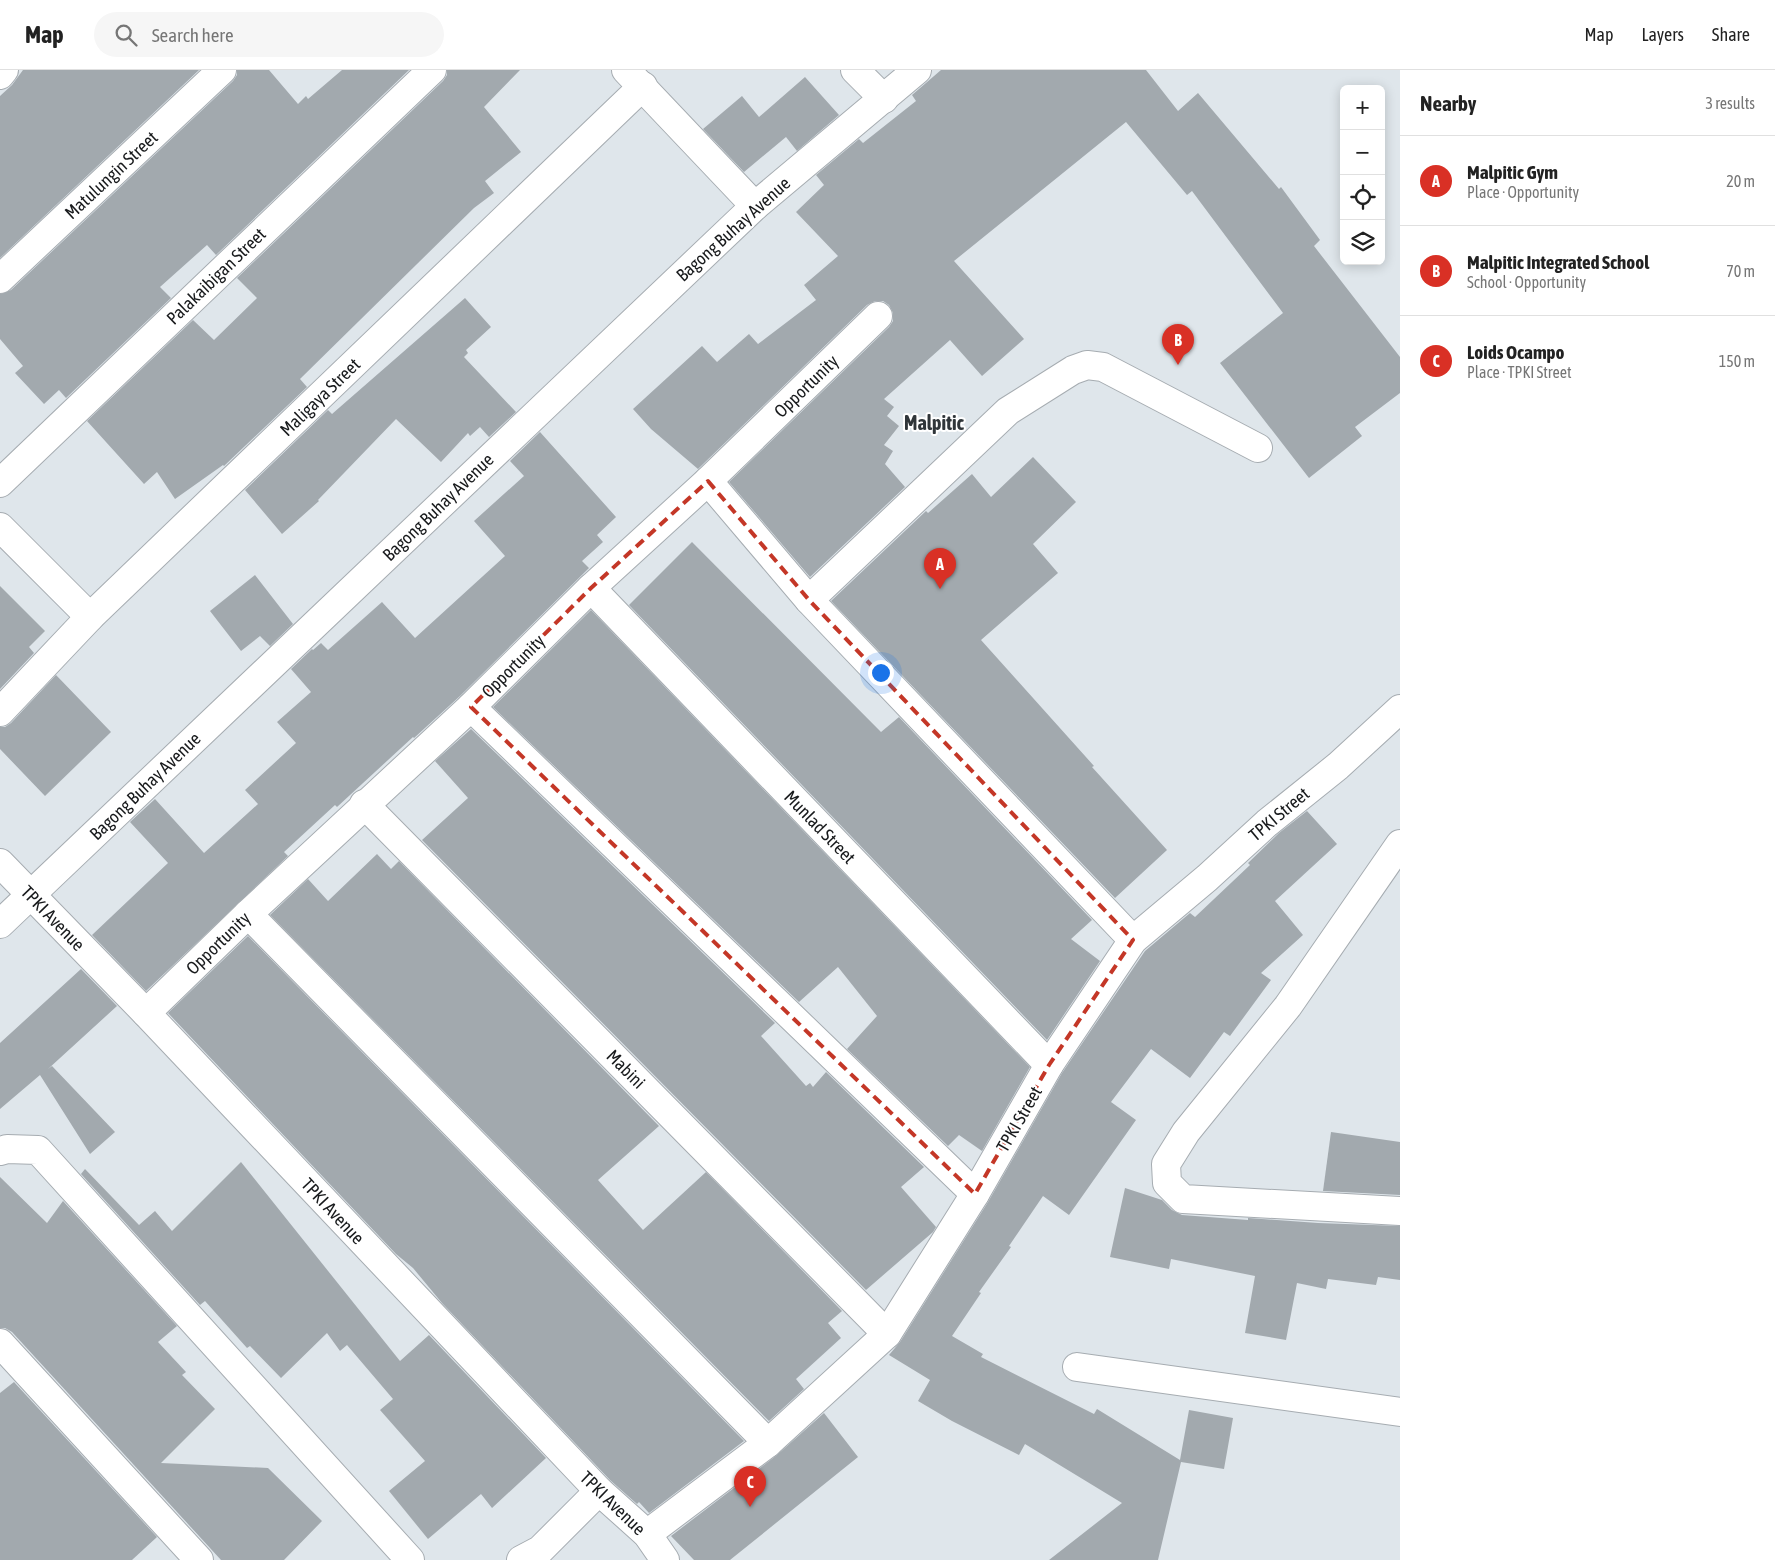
<!DOCTYPE html>
<html lang="en">
<head>
<meta charset="utf-8">
<style>
  :root { --surface:#fff; --page:#f6f6f6; --text:#222; --muted:#767676; --line:#e0e0e0; --accent:#d93025 }
  body { margin:0; font-family:"Asap Condensed",sans-serif; background:var(--page); color:var(--text) }
  .controls { position:absolute; right:15px; top:15px; display:grid; overflow:hidden; border-radius:8px; box-shadow:0 2px 12px #0003 }
  .controls button { width:45px; height:45px; display:grid; place-items:center; padding:0; border:0; border-bottom:1px solid var(--line); background:var(--surface); color:var(--text); font:25px sans-serif }
  .you { position:absolute; left:880px; top:602px; width:18px; height:18px; margin:-12px; border:4px solid #fff; border-radius:50%; background:#1a73e8; box-shadow:0 0 0 8px #1a73e833 }
  .badge { display:grid; place-items:center; width:32px; height:32px; border-radius:50%; background:var(--accent); color:#fff; font-size:16px; font-weight:700 }
  .pin { position:absolute; translate:-50% -41px; filter:drop-shadow(0 1px 2px #0008) }
  .pin::after { content:''; position:absolute; top:26px; width:18px; height:15px; background:inherit; clip-path:polygon(0 0,100% 0,50% 100%) }
  .list { margin:0; padding:0; list-style:none }
  h2 { display:flex; justify-content:space-between; align-items:center; height:65px; margin:0; padding:0 20px; font-size:21px }
  h2 small { font-size:16px; font-weight:400; color:var(--muted) }
  .list li { display:grid; grid-template-columns:32px 1fr auto; gap:15px; align-items:center; box-sizing:border-box; height:90px; padding:0 20px; border-top:1px solid var(--line) }
  .list b { display:block; font-size:19px; white-space:nowrap }
  .list p { margin:0; font-size:16px; white-space:nowrap; color:var(--muted) }
  .list em { font-size:16px; font-style:normal; color:var(--muted) }
  .icon { flex:none; width:28px; height:28px; fill:none; stroke:currentColor; stroke-width:2; stroke-linecap:round; stroke-linejoin:round }
  .map { position:relative; flex:none; width:1400px; height:1490px; overflow:hidden }
  header { display:flex; align-items:center; gap:30px; box-sizing:border-box; height:70px; padding:0 25px; background:var(--surface); border-bottom:1px solid var(--line) }
  header strong { font-size:24px }
  nav { display:flex; gap:28px; margin-inline-start:auto; font-size:18px }
  .search { width:350px; height:45px; background:var(--page); display:flex; align-items:center; gap:12px; box-sizing:border-box; padding:0 18px; border-radius:28px; color:var(--muted); font-size:19px }
  main { display:flex }
  aside { flex:1; background:var(--surface) }
  .map>svg:first-child { display:block }
  .building { fill:#a2a9ae }
  .lines { fill:none; stroke-linecap:round; stroke-linejoin:round }
  .minor-casing { stroke:#a6acb1; stroke-width:30 }
  .minor { stroke:#fff; stroke-width:28 }
  .marked { fill:none; stroke:#c43727; stroke-width:4; stroke-dasharray:10 6; stroke-linejoin:round }
  .labels { text-anchor:middle; dominant-baseline:central; stroke-width:4; stroke-linejoin:round; paint-order:stroke }
  .street-label { font-size:18px; fill:#181a1c; stroke:#fff }
  .quarter-label { font-size:20px; font-weight:bold; fill:#2f3539; stroke:#fff }
</style>
</head>
<body>
<header>
<strong>Map</strong>
<div class="search"><svg class="icon" aria-label="search" viewBox="0 0 24 24"><circle cx="10" cy="10" r="6"/><path d="M15 15l6 6"/></svg>Search here</div>
<nav><a>Map</a><a>Layers</a><a>Share</a></nav>
</header>
<main>
<div class="map">
<svg width="1400" height="1490" viewBox="0 0 1400 1490">
  <rect width="100%" height="100%" fill="#dfe6eb"/>
  <!-- building -->
  <g class="building">
    <polygon points="23,0 199,0 0,188 0,26 12,15"/>
    <polygon points="237,0 269,0 298,34 306,26 308,29 342,0 409,0 216,185 207,175 160,217 171,228 66,328 59,320 44,334 15,303 23,296 0,269 0,224 11,220 233,11 237,5"/>
    <polygon points="447,0 520,0 484,37 521,82 485,111 494,123 474,138 300,309 307,317 224,396 223,395 175,429 157,402 144,414 87,351 193,250 214,270 257,228 237,208 443,11 447,5"/>
    <polygon points="941,0 1146,0 1178,41 1198,23 1279,119 1281,117 1320,170 1314,176 1400,287 1400,323 1355,357 1362,366 1309,408 1220,293 1283,243 1192,121 1187,125 1126,52 954,191 1024,269 982,306 950,270 884,329 894,337 887,346 899,356 884,375 893,381 885,394 905,417 810,507 729,412 889,257 893,251 893,243 889,235 883,231 875,231 867,235 698,399 651,359 633,339 702,276 717,292 749,264 758,274 816,230 804,215 838,186 796,142 824,115 816,105 859,69 863,73 916,31 912,25"/>
    <polygon points="805,7 839,45 797,81 786,67 744,102 703,59 742,26 759,47"/>
    <polygon points="465,228 491,257 466,280 468,283 464,287 516,342 489,367 480,357 470,366 468,363 441,392 396,349 318,430 319,431 282,464 245,420 328,340 332,344"/>
    <polygon points="540,362 616,447 597,465 603,472 582,491 589,498 460,626 414,668 413,667 337,737 335,735 284,782 288,786 146,921 92,865 168,793 130,752 155,729 204,783 258,734 245,720 296,673 277,652 311,622 291,599 312,579 313,580 321,573 328,580 382,532 415,568 505,486 474,451 524,406 510,391"/>
    <polygon points="1033,387 1076,432 1033,474 1058,503 981,570 1094,696 1092,697 1167,780 1115,828 831,531 926,441 928,443 972,404 991,427"/>
    <polygon points="692,472 881,662 899,647 898,646 1092,850 1071,869 1100,891 1047,970 629,535"/>
    <polygon points="255,505 293,554 270,576 260,566 241,581 210,541"/>
    <polygon points="0,516 45,561 29,577 34,583 0,619"/>
    <polygon points="591,540 1030,997 982,1081 959,1065 948,1076 847,979 877,946 838,897 799,932 493,637"/>
    <polygon points="56,605 111,662 45,726 0,679 0,657 5,657 11,653"/>
    <polygon points="471,659 775,953 761,966 806,1016 810,1013 813,1017 826,1002 924,1097 901,1117 936,1157 933,1162 866,1220 422,770 468,728 435,691"/>
    <polygon points="1307,741 1337,774 1275,831 1303,865 1261,903 1271,910 1230,966 1224,962 1190,1008 1151,979 1111,1032 1136,1050 1069,1145 1043,1126 1009,1176 1011,1177 979,1222 981,1223 952,1266 983,1284 981,1287 1094,1344 1097,1339 1180,1390 1189,1340 1233,1348 1224,1399 1181,1392 1158,1490 1049,1490 1122,1433 1025,1374 1019,1385 952,1351 918,1331 930,1310 889,1285 900,1272 988,1132 1062,1003 1145,881 1190,843 1195,847 1250,795 1248,793 1279,763"/>
    <polygon points="377,784 391,799 399,791 659,1056 598,1110 643,1160 706,1102 842,1241 828,1253 841,1268 796,1309 804,1319 769,1351 270,845 308,809 328,831"/>
    <polygon points="248,866 744,1371 649,1443 639,1432 637,1434 610,1410 442,1233 413,1198 396,1184 168,943"/>
    <polygon points="81,899 117,936 48,999 52,996 115,1062 90,1084 40,1005 0,1039 0,973"/>
    <polygon points="1331,1062 1400,1072 1400,1125 1323,1121"/>
    <polygon points="241,1092 400,1291 429,1265 546,1388 492,1438 481,1424 428,1469 389,1421 425,1391 380,1340 393,1329 347,1275 340,1281 327,1263 281,1308 250,1276 247,1278 205,1231 200,1235 81,1104 85,1099 139,1155 155,1141 172,1161"/>
    <polygon points="0,1107 47,1153 63,1131 177,1256 158,1272 186,1302 182,1305 215,1339 161,1393 268,1398 322,1451 284,1490 221,1490 12,1262 5,1258 0,1258"/>
    <polygon points="1125,1118 1162,1130 1172,1140 1182,1145 1248,1150 1248,1148 1318,1153 1400,1156 1400,1210 1378,1207 1376,1215 1328,1209 1326,1219 1297,1213 1286,1270 1245,1263 1255,1206 1171,1189 1169,1199 1110,1187"/>
    <polygon points="14,1312 157,1467 132,1490 0,1490 0,1323"/>
    <polygon points="824,1343 858,1387 730,1490 694,1490 671,1466 777,1385"/>
  </g>
  <g class="lines">
    <defs>
      <g id="minor">
        <polyline points="626,0 755,136"/>
        <polyline points="855,0 884,29"/>
        <polyline points="0,5 4,0"/>
        <polyline points="0,209 222,0"/>
        <polyline points="708,411 809,530 1133,870"/>
        <polyline points="0,413 432,0"/>
        <polyline points="0,457 90,547"/>
        <polyline points="591,518 1049,995"/>
        <polyline points="809,530 1008,341 1073,300 1087,295 1103,297 1258,378"/>
        <polyline points="471,637 975,1124"/>
        <polyline points="0,642 90,547 643,16"/>
        <polyline points="364,734 887,1264"/>
        <polyline points="1400,774 1288,936 1186,1062 1166,1094 1167,1113 1183,1129 1400,1141"/>
        <polyline points="0,793 146,943 599,1421 647,1464 665,1490"/>
        <polyline points="248,844 768,1373"/>
        <polyline points="0,854 755,136 917,0"/>
        <polyline points="146,943 248,844 471,637 591,518 708,411 878,246"/>
        <polyline points="0,1081 7,1079 38,1080 410,1490"/>
        <polyline points="0,1273 199,1490"/>
        <polyline points="1077,1297 1400,1342"/>
        <polyline points="647,1464 768,1373 887,1264 975,1124 1049,995 1133,870 1207,808 1267,753 1338,696 1400,639"/>
        <polyline points="521,1490 540,1480 599,1421"/>
      </g>
    </defs>
    <!-- minor casing -->
    <use href="#minor" class="minor-casing"/>
    <!-- minor -->
    <use href="#minor" class="minor"/>
  </g>
  <!-- marked area -->
  <path class="marked" d="M708,411l101,119 324,340 -84,125 -74,129 -504,-487 120,-119z"/>
  <g class="labels">
    <!-- street labels -->
    <g class="street-label">
      <text transform="translate(111 105) rotate(-43)">Matulungin Street</text>
      <text transform="translate(733 159) rotate(-42)">Bagong Buhay Avenue</text>
      <text transform="translate(216 206) rotate(-44)">Palakaibigan Street</text>
      <text transform="translate(806 316) rotate(-44)">Opportunity</text>
      <text transform="translate(320 327) rotate(-44)">Maligaya Street</text>
      <text transform="translate(438 437) rotate(-44)">Bagong Buhay Avenue</text>
      <text transform="translate(513 596) rotate(-45)">Opportunity</text>
      <text transform="translate(145 716) rotate(-44)">Bagong Buhay Avenue</text>
      <text transform="translate(1279 744) rotate(-40)">TPKI Street</text>
      <text transform="translate(820 757) rotate(46)">Munlad Street</text>
      <text transform="translate(53 848) rotate(46)">TPKI Avenue</text>
      <text transform="translate(218 873) rotate(-44)">Opportunity</text>
      <text transform="translate(626 999) rotate(45)">Mabini</text>
      <text transform="translate(1019 1049) rotate(-60)">TPKI Street</text>
      <text transform="translate(333 1141) rotate(47)">TPKI Avenue</text>
      <text transform="translate(613 1433) rotate(44)">TPKI Avenue</text>
    </g>
    <!-- quarter labels -->
    <g class="quarter-label">
      <text x="934" y="352">Malpitic</text>
    </g>
  </g>
</svg>
<div class="controls">
<button>+</button>
<button>−</button>
<button><svg class="icon" aria-label="locate" viewBox="0 0 24 24"><circle cx="12" cy="12" r="6"/><path d="M12 2v4M12 18v4M2 12h4M18 12h4"/></svg></button>
<button><svg class="icon" aria-label="layers" viewBox="0 0 24 24"><path d="M12 4l9 5-9 5-9-5zM3 14l9 5 9-5"/></svg></button>
</div>
<div class="you"></div>
<div class="pin badge" style="left:940px;top:519px">A</div>
<div class="pin badge" style="left:1178px;top:295px">B</div>
<div class="pin badge" style="left:750px;top:1437px">C</div>
</div>
<aside>
<h2>Nearby<small>3 results</small></h2>
<ul class="list">
<li><span class="badge">A</span><div><b>Malpitic Gym</b><p>Place · Opportunity</p></div><em>20 m</em></li>
<li><span class="badge">B</span><div><b>Malpitic Integrated School</b><p>School · Opportunity</p></div><em>70 m</em></li>
<li><span class="badge">C</span><div><b>Loids Ocampo</b><p>Place · TPKI Street</p></div><em>150 m</em></li>
</ul>
</aside>
</main>
</body>
</html>
